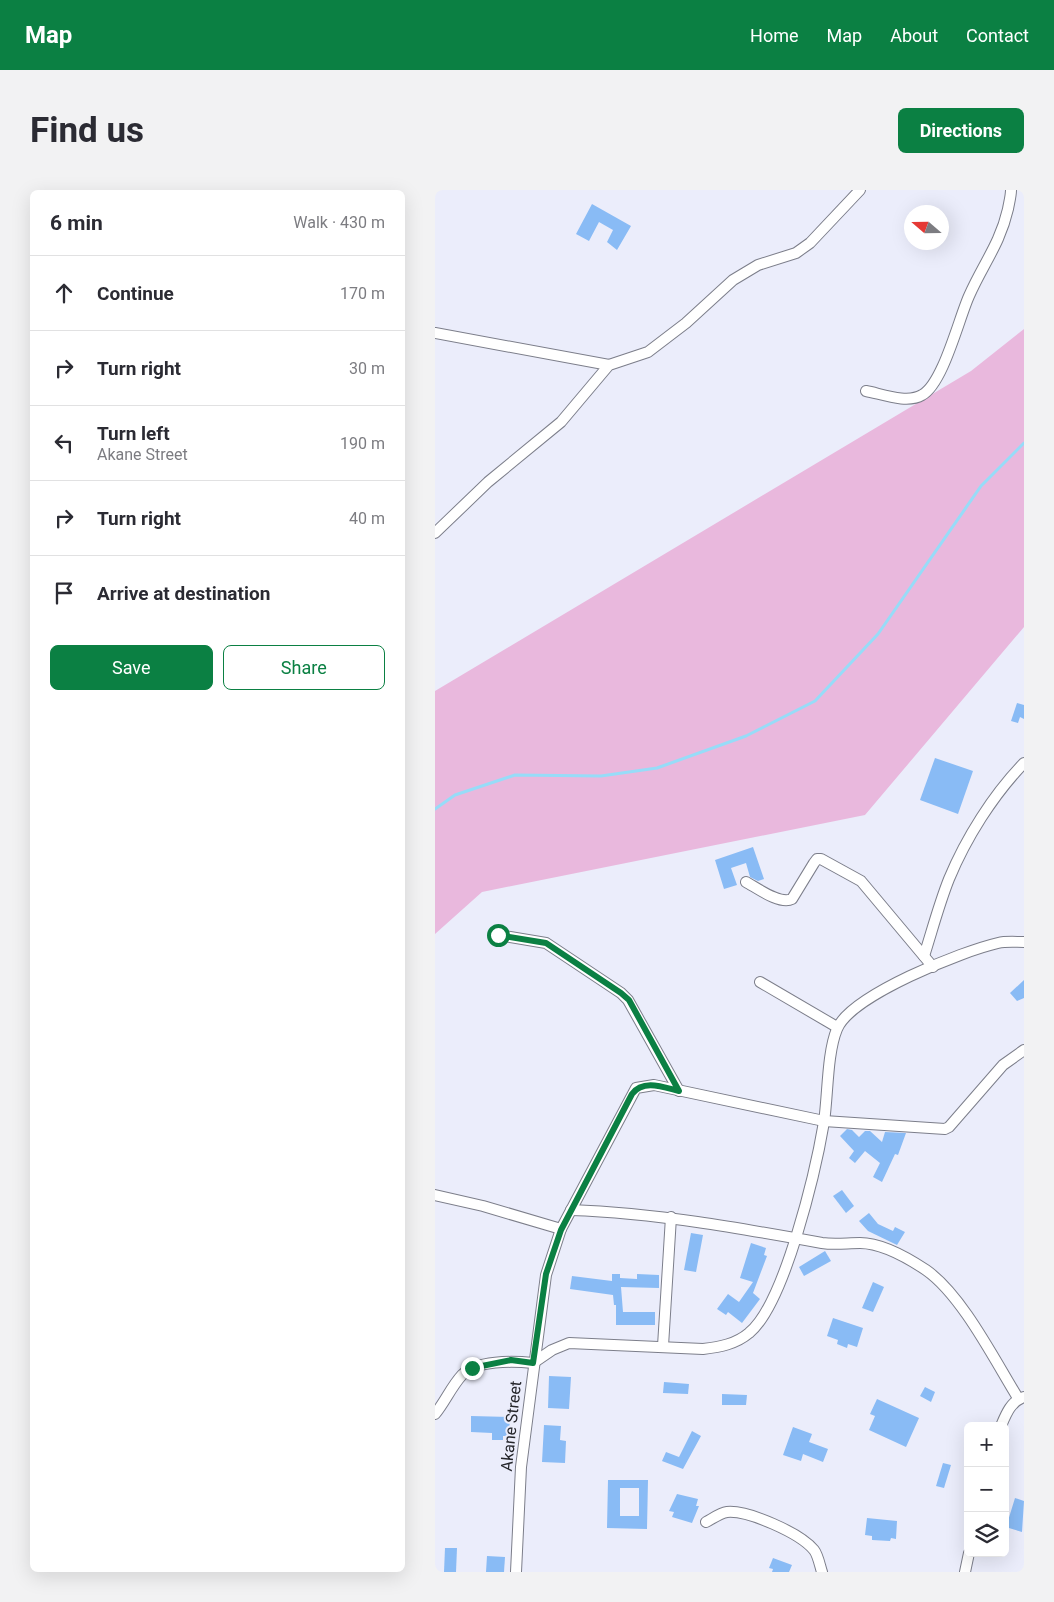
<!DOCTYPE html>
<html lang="en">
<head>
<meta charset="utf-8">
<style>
  :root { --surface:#fff; --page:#f2f2f3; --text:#2b2b33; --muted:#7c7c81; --line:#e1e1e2; --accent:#0b8043 }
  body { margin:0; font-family:Roboto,sans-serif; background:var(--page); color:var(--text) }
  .controls { position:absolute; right:15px; bottom:15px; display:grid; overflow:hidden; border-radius:8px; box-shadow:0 5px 20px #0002 }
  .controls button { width:45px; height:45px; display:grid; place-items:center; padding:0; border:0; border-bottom:1px solid var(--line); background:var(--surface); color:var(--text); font:25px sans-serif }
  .compass { position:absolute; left:469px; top:15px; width:45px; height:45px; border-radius:50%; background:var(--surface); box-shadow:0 5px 20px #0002; rotate:290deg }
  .stop { position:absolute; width:15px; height:15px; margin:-11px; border:4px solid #0b8043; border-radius:50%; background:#fff }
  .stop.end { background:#0b8043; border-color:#fff; box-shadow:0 1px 5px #0008 }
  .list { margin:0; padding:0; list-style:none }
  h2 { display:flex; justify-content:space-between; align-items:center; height:65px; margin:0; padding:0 20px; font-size:21px }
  h2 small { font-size:16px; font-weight:400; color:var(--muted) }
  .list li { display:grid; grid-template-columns:32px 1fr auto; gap:15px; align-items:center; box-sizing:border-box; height:75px; padding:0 20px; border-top:1px solid var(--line) }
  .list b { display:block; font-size:19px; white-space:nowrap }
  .list p { margin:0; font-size:16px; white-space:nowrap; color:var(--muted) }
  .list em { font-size:16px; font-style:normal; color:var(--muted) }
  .actions { display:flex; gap:10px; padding:15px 20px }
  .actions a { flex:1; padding:11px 0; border:1px solid var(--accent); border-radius:8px; text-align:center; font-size:18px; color:var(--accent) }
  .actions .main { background:var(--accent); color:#fff }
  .icon { flex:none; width:28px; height:28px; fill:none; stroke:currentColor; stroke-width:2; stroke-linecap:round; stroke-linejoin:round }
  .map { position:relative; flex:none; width:589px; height:1382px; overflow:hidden; border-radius:8px }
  header { display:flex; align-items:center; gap:30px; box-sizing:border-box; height:70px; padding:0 25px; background:var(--accent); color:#fff }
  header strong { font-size:24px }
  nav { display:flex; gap:28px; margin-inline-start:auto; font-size:18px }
  .intro { display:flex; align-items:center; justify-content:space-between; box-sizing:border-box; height:120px; padding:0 30px }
  h1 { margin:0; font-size:35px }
  .button { padding:12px 22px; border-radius:8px; background:var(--accent); color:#fff; font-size:18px; font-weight:700 }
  main { display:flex; gap:30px; padding:0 30px }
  aside { flex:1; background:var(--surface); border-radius:8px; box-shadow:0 5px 20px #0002 }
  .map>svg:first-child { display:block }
  .green { fill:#e9b8dd }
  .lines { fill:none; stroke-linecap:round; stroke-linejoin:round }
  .stream { stroke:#97dcf8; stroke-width:3 }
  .building { fill:#89bbf5; fill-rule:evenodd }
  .street-casing { stroke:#7c7e8a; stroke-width:12 }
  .street { stroke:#fff; stroke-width:10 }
  .route { stroke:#0b8043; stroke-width:6 }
  .labels { text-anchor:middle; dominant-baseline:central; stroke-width:4; stroke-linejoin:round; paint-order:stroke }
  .street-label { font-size:16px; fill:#25262b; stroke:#ebedfb }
</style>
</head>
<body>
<header>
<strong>Map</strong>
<nav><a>Home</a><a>Map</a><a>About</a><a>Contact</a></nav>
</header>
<div class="intro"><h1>Find us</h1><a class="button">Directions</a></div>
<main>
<aside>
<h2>6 min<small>Walk · 430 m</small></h2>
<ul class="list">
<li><svg class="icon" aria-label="ahead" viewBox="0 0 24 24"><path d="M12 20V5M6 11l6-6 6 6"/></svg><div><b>Continue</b></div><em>170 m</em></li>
<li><svg class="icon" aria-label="right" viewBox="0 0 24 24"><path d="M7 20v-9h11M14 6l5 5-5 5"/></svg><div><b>Turn right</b></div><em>30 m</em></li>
<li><svg class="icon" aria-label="left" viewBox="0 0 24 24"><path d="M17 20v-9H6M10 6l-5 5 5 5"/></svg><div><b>Turn left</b><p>Akane Street</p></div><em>190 m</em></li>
<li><svg class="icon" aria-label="right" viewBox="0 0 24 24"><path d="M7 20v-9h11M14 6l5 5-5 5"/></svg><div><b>Turn right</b></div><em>40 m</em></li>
<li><svg class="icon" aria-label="arrive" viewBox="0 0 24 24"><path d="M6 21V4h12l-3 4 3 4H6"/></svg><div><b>Arrive at destination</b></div></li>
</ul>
<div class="actions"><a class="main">Save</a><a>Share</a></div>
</aside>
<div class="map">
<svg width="589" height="1382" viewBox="0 0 589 1382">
  <rect width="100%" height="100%" fill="#ebedfb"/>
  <!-- green -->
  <polygon class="green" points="589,139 589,437 430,625 47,702 0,744 0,501 536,181"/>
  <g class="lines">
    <!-- stream -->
    <polyline class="stream" points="0,619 20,605 80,585 166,586 222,578 311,546 380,511 443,444 546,296 589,253"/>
  </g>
  <!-- building -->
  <g class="building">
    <polygon points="157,14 196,36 182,60 172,52 178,40 164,32 154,51 141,44"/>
    <polygon points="582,513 589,515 589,529 585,527 583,533 576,531"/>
    <polygon points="500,568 538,581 523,624 485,610"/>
    <polygon points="318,657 329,689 323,691 315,687 311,673 296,678 302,695 289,699 280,670"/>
    <polygon points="589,790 589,808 582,811 575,803"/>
    <polygon points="412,939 417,940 424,947 430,941 435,941 447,952 450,942 471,943 463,965 460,964 447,992 438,987 445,973 430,961 420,973 414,968 419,961 405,946"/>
    <polygon points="407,1000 419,1016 411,1023 398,1006"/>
    <polygon points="434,1023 443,1034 458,1041 460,1037 470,1042 462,1055 433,1041 424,1031"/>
    <polygon points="256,1043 268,1045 261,1082 249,1080"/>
    <polygon points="316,1053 331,1058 329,1065 332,1066 318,1103 325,1109 307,1133 293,1122 291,1125 282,1119 293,1104 304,1112 318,1092 305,1088"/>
    <polygon points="390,1061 396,1071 369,1086 364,1077"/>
    <polygon points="177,1084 185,1084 185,1088 202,1089 202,1084 224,1085 224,1098 186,1097 188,1122 220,1122 220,1135 181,1135 181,1115 179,1115 178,1105 135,1099 137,1086 177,1091"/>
    <polygon points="438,1092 449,1097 438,1122 427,1118"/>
    <polygon points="398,1128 428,1138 422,1157 413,1154 412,1158 402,1154 403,1150 392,1146"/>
    <polygon points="114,1186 136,1187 134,1219 113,1218"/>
    <polygon points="229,1192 254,1194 253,1204 228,1203"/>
    <polygon points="490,1197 500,1202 496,1212 485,1206"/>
    <polygon points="287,1204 312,1205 311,1215 287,1215"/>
    <polygon points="442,1209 484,1228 471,1257 434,1240 440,1226 435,1224"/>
    <polygon points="36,1226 75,1227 74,1246 68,1246 68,1250 57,1250 57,1243 36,1242"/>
    <polygon points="109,1235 126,1236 125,1250 131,1251 130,1273 107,1272"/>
    <polygon points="358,1237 377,1244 374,1252 393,1259 388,1272 368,1264 366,1271 348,1265"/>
    <polygon points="257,1241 266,1246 248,1279 227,1271 231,1262 244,1267"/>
    <polygon points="508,1273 516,1275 509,1298 501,1296"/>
    <path d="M173,1290h40l-1,49 -40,-1zM185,1298h19v28h-19z"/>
    <polygon points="242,1304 263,1309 261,1316 264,1316 257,1333 237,1327 239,1322 234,1321"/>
    <polygon points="580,1308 589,1311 587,1342 574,1338 574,1335 572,1334"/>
    <polygon points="432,1328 462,1331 461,1349 456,1348 455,1351 437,1350 437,1346 430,1345"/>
    <polygon points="10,1358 22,1358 21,1382 9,1382"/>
    <polygon points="52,1366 70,1367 69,1382 51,1382"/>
    <polygon points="338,1368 357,1375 354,1382 337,1382 338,1379 334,1378"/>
  </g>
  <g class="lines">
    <defs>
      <g id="street">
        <polyline points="0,143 174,175"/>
        <path d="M431,201c16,3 41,13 56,4 21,-11 37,-77 47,-99 14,-32 31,-52 39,-87 1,-6 3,-13 3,-19"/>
        <polyline points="0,343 53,292 126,232 174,175 213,162 251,133 298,90 323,75 361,63 375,53 425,0"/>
        <path d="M311,692c11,6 34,23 46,17l22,-36 3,-4h4l40,22 72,86"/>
        <polyline points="63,745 111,753 186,803 193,810 244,901"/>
        <path d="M489,766c8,-25 15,-52 25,-77 17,-41 44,-84 75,-116"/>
        <polyline points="325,792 402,837"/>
        <polyline points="0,1005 48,1016 126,1039"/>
        <path d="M136,1020c85,3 168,18 251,33 13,2 25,0 38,0 22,0 48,15 66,27 36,25 69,91 92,128"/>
        <polyline points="228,1156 236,1027"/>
        <path d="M0,1224c10,-12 16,-27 27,-39 14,-15 51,-14 71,-12l19,-13 17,-7 134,6c17,-2 33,-5 46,-16 36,-29 67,-164 75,-211 4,-27 3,-69 13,-93 14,-34 126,-78 161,-86 8,-2 17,-1 26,-1"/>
        <path d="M566,1236c5,-12 10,-25 23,-29"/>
        <path d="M271,1332c6,-3 14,-9 21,-10 21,-2 73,21 87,38 4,5 6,16 8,22"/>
        <polyline points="81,1382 86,1277 111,1085 126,1039 201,898 219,895 389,931 510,939 514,937 568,875 589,860"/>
        <polyline points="530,1382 534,1363"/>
      </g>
    </defs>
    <!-- street casing -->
    <use href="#street" class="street-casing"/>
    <!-- street -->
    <use href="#street" class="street"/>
  </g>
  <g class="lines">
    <!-- route -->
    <path class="route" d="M37,1178l39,-8 22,3 13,-89 15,-44 71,-136c11,-15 31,-7 47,-3l-50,-91 -8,-7 -75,-50 -48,-8"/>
  </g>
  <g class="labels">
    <!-- street labels -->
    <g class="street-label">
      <text transform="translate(76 1236) rotate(-84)">Akane Street</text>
    </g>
  </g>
</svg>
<div class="controls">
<button>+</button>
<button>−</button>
<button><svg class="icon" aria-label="layers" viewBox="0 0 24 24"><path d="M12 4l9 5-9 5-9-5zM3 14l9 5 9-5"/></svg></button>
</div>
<svg class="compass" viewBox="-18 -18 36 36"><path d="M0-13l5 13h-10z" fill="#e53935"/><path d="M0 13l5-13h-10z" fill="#7c7c81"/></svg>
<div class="stop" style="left:63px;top:745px"></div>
<div class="stop end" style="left:37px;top:1178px"></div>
</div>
</main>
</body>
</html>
